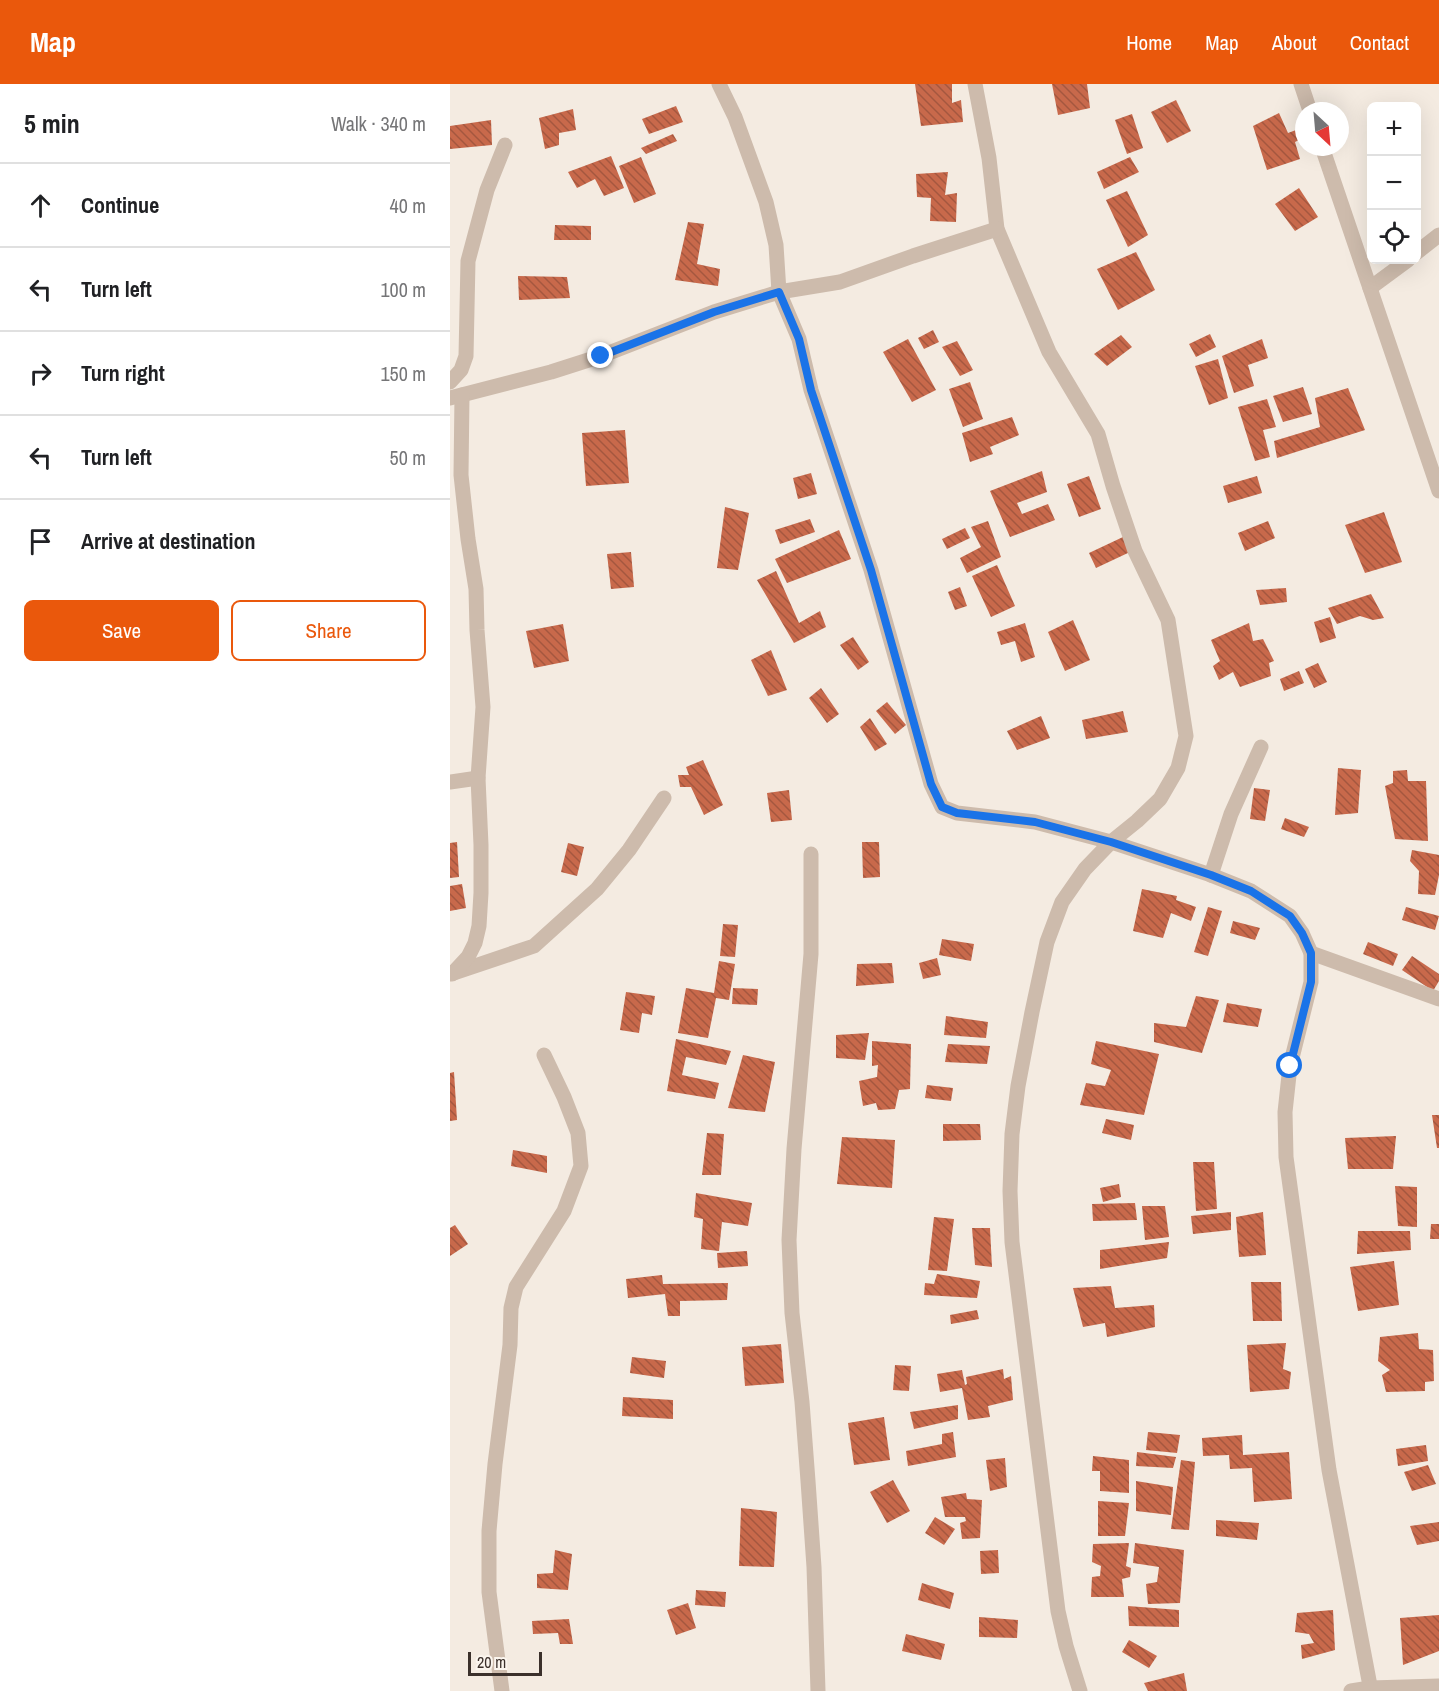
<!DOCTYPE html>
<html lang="en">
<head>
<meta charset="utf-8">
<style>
  :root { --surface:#fff; --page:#f2f2f2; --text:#202124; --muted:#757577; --line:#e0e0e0; --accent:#ea580c }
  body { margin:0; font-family:"Archivo Narrow",sans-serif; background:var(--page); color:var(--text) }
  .controls { position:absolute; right:18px; top:18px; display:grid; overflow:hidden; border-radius:9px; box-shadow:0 6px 24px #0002 }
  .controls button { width:54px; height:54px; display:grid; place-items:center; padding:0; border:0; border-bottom:2px solid var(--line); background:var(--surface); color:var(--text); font:30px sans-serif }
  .compass { position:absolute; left:845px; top:18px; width:54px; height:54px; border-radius:50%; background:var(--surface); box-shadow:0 6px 24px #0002; rotate:154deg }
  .scale { position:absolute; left:18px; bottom:15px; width:74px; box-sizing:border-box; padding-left:6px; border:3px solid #3b302b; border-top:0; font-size:16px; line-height:21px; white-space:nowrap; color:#3b302b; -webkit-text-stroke:4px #fbf5ee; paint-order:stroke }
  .stop { position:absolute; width:18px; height:18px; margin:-14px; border:4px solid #1a73e8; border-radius:50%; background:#fff }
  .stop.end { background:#1a73e8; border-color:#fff; box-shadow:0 2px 6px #0008 }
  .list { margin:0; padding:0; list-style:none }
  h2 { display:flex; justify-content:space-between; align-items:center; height:78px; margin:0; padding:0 24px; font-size:26px }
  h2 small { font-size:20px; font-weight:400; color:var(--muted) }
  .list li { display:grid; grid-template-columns:39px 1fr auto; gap:18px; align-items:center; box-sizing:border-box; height:84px; padding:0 24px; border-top:2px solid var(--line) }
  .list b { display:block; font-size:22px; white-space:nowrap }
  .list em { font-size:20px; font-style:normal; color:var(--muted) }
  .actions { display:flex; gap:12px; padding:18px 24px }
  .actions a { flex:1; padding:14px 0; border:2px solid var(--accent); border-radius:9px; text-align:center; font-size:21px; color:var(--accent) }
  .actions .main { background:var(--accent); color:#fff }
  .icon { flex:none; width:33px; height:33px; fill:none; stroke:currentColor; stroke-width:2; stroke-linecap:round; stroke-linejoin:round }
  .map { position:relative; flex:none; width:989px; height:1607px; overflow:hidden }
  header { display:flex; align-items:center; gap:36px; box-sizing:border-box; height:84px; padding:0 30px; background:var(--accent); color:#fff }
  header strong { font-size:28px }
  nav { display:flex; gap:33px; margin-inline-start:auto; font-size:21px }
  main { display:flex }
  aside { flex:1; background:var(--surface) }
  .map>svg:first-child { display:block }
  .building { fill:url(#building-back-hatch) }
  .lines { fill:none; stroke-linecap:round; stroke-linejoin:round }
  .minor { stroke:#cdbbac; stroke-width:15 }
  .tertiary { stroke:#cdbbac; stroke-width:15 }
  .route { stroke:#1a73e8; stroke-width:8 }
</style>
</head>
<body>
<header>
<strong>Map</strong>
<nav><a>Home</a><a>Map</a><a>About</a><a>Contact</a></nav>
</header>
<main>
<aside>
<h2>5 min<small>Walk · 340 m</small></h2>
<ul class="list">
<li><svg class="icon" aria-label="ahead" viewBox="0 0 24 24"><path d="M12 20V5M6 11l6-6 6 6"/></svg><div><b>Continue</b></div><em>40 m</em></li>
<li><svg class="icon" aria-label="left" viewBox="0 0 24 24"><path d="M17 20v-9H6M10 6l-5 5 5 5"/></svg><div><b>Turn left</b></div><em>100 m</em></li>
<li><svg class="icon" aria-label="right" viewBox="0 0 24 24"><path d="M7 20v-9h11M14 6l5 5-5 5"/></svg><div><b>Turn right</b></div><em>150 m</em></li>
<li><svg class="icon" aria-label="left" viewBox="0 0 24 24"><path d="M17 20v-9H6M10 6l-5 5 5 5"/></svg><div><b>Turn left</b></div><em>50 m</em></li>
<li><svg class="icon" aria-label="arrive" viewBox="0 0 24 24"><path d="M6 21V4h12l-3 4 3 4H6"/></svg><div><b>Arrive at destination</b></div></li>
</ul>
<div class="actions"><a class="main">Save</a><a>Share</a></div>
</aside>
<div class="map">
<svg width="989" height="1607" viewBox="0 0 989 1607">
  <defs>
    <pattern id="building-back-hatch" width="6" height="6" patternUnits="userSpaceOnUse" patternTransform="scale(1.5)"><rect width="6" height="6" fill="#c8694b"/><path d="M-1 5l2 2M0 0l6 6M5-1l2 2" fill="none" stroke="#a4573f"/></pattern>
  </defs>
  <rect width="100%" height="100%" fill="#f4ebe1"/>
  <!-- building -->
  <g class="building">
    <polygon points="465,0 502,0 502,19 511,16 513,38 471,42"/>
    <polygon points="602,0 637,0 640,24 608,31"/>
    <polygon points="726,16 741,47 717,59 701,28"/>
    <polygon points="226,22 233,38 199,50 192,35"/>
    <polygon points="123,25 126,46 109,49 109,61 95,65 89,34"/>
    <polygon points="829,29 838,49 846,46 851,55 845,58 850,75 817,86 803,42"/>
    <polygon points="682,30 693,64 677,70 665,36"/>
    <polygon points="41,36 42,61 0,65 0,42"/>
    <polygon points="223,50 227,57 196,70 191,64"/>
    <polygon points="161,72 174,104 154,112 145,95 127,104 118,88"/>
    <polygon points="191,73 206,110 184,119 169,82"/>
    <polygon points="680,73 689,88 654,105 647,88"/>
    <polygon points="498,88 495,111 507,109 506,138 480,137 481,114 467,113 466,90"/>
    <polygon points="849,104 868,133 845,147 825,120"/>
    <polygon points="677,107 698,151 678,163 656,116"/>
    <polygon points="238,138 254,140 247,180 270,185 268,202 225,196"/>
    <polygon points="105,141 141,142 141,156 104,156"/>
    <polygon points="686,168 705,206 668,226 647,185"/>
    <polygon points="68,192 117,193 120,214 69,216"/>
    <polygon points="483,246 489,258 474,265 468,254"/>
    <polygon points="760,250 766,263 746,273 739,260"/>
    <polygon points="671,251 682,263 657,282 644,270"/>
    <polygon points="458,255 486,306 462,318 433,268"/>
    <polygon points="812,255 818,274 798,281 804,302 784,309 772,272"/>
    <polygon points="507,257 523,286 510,292 492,263"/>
    <polygon points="768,275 778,314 759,321 745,282"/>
    <polygon points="520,298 533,335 513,343 499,305"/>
    <polygon points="853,303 862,330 833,338 823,312"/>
    <polygon points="898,304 915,346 827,374 824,357 870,343 865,314"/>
    <polygon points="817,315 826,343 813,346 820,373 805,377 788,323"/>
    <polygon points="562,333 569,351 540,363 543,370 520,378 512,349"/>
    <polygon points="175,346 179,399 136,402 132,349"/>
    <polygon points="592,387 597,408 567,419 572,430 598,420 605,436 560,453 540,407"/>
    <polygon points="361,389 367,410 348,415 343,394"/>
    <polygon points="639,392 651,425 629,433 617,400"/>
    <polygon points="807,392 812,409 778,419 773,402"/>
    <polygon points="275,423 299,429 288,486 267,484"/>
    <polygon points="934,428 952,478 915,489 895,441"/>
    <polygon points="360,435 365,448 330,460 325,446"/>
    <polygon points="538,437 551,473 517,489 510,474 531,463 521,443"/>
    <polygon points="818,437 825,454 795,467 788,449"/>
    <polygon points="515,444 520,454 497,465 492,455"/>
    <polygon points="389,446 401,475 337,499 325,475"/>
    <polygon points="673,453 680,468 646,484 639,469"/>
    <polygon points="181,468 184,503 161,505 157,470"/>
    <polygon points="547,481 565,522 541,533 522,492"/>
    <polygon points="326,487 349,539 370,527 376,543 344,559 307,496"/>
    <polygon points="510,503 517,522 505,526 498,508"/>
    <polygon points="836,504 837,518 810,521 806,506"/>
    <polygon points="921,510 934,534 923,536 910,532 887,540 878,524"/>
    <polygon points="880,533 886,554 870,559 864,538"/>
    <polygon points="623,536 640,576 615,587 598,548"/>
    <polygon points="575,539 585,573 571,578 565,557 551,561 547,548"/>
    <polygon points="799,539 803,557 813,555 824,577 819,579 821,592 790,603 783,588 769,596 763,582 770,577 761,556"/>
    <polygon points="113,540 119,577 84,584 76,547"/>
    <polygon points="403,553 419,578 408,586 390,561"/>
    <polygon points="321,566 337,606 318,612 301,576"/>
    <polygon points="868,579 877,598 864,604 855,585"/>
    <polygon points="849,587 854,599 834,607 830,595"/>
    <polygon points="371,604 389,630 377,639 359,614"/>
    <polygon points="437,618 456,641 445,650 426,627"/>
    <polygon points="673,627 678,648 636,655 632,636"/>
    <polygon points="591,632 600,654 567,666 557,647"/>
    <polygon points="420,634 437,660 425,667 410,643"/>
    <polygon points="253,676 273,721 254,731 241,703 230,703 228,691 239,691 236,683"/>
    <polygon points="888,684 911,686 908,729 885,731"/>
    <polygon points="957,686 958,697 976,697 978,757 945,755 935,702 943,699 943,687"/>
    <polygon points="804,704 820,706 815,737 800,735"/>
    <polygon points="339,706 342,736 321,738 317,709"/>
    <polygon points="835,734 859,743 854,753 831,745"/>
    <polygon points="7,758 9,793 0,794 0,759"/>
    <polygon points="412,758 429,758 430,793 413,794"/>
    <polygon points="118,759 134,763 127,792 111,788"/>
    <polygon points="962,766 989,771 989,791 985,811 968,810 969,787 960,777"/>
    <polygon points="12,800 16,824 0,827 0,802"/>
    <polygon points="692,805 727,812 726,816 746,823 741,837 721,829 713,854 683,847"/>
    <polygon points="758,823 772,827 758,872 744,868"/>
    <polygon points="956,823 989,832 985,846 952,836"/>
    <polygon points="783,837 810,844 805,856 780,849"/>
    <polygon points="273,840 288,841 285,873 270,872"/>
    <polygon points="492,855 524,860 521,877 489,871"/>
    <polygon points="918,858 948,870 943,882 913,870"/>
    <polygon points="962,872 989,890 989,897 983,907 952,886"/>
    <polygon points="487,874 491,891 473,895 469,879"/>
    <polygon points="269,877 285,880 279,916 266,914 258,954 228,949 236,904 264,909"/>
    <polygon points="442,879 444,899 406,902 407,880"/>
    <polygon points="283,904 308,905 307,921 282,920"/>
    <polygon points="176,908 205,912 202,931 192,929 189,949 170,946"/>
    <polygon points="746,912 769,916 752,969 704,958 704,939 736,943"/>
    <polygon points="777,919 812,925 808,943 773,938"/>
    <polygon points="496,932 538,938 536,954 494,951"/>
    <polygon points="419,949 415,976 386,974 386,951"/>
    <polygon points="226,955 281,967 276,981 236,973 232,991 269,999 265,1015 217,1007"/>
    <polygon points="422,957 461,960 460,1005 449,1006 445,1025 428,1026 426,1019 413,1022 409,997 427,993 428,981 422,982"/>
    <polygon points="646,957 709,970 694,1031 630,1021 636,999 655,1002 661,986 641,980"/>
    <polygon points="498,960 540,962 537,980 495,978"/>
    <polygon points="293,971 325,978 315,1028 278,1024"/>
    <polygon points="4,988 7,1036 0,1037 0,989"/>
    <polygon points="477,1001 503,1004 501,1017 475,1014"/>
    <polygon points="982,1031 989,1031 989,1064 987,1064"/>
    <polygon points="656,1035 684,1041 681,1056 652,1049"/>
    <polygon points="493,1040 530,1040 531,1056 493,1057"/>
    <polygon points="257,1049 274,1050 271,1091 252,1091"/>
    <polygon points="946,1052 943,1085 898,1085 895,1054"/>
    <polygon points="392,1053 445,1056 442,1104 387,1100"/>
    <polygon points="63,1066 97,1072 97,1089 61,1082"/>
    <polygon points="743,1078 764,1078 767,1125 746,1127"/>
    <polygon points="669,1100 671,1113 653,1118 650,1104"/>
    <polygon points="945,1102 967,1103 967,1143 948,1142"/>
    <polygon points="246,1109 302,1119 298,1142 272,1138 269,1167 251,1165 253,1135 244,1133"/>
    <polygon points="685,1119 687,1136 643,1137 642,1120"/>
    <polygon points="692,1122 715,1122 719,1153 695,1156"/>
    <polygon points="781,1128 781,1146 743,1150 741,1132"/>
    <polygon points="813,1128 816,1171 789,1173 786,1133"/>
    <polygon points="484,1133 504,1135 497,1187 478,1186"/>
    <polygon points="981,1140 989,1140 989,1155 980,1155"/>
    <polygon points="5,1141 18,1160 0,1172 0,1144"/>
    <polygon points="522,1144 540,1144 542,1183 525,1181"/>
    <polygon points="908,1147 960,1147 961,1166 907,1170"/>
    <polygon points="719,1158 717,1174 650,1185 650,1166"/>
    <polygon points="297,1167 298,1182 268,1184 267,1169"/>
    <polygon points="944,1177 949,1221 908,1227 900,1183"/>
    <polygon points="487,1190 530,1197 527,1214 474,1211 475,1199 484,1200"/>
    <polygon points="212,1191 213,1200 278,1199 277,1216 230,1217 230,1232 218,1232 215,1210 178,1214 176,1195"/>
    <polygon points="801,1198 831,1198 832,1237 803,1237"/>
    <polygon points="661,1202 665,1224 704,1221 705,1243 657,1253 655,1239 633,1243 623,1204"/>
    <polygon points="527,1226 529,1235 501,1240 500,1231"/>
    <polygon points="968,1249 969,1265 983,1266 984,1297 975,1298 975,1307 936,1308 932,1291 940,1286 928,1277 930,1253"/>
    <polygon points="836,1259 833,1285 841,1288 839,1305 800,1308 797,1261"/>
    <polygon points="331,1260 334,1299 295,1302 292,1263"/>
    <polygon points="182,1273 216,1277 214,1294 180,1289"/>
    <polygon points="445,1281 461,1282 459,1307 443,1306"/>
    <polygon points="553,1285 554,1295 561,1292 563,1316 538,1322 540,1333 518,1336 512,1304 490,1308 487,1290 512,1286 515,1301 517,1300 516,1293"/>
    <polygon points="173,1313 223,1316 223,1335 172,1332"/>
    <polygon points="508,1321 508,1335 464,1345 460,1328"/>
    <polygon points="434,1333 440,1376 404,1381 398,1339"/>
    <polygon points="503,1348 506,1373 458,1382 456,1367 492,1360 492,1350"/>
    <polygon points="698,1348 730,1351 727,1369 696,1366"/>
    <polygon points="792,1351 793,1371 839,1368 842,1415 804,1418 802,1384 780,1385 779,1371 753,1372 752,1354"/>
    <polygon points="976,1361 978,1377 948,1382 946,1365"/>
    <polygon points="687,1368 726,1373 723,1384 686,1382"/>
    <polygon points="643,1372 679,1376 679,1409 650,1407 650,1387 642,1387"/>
    <polygon points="555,1374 557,1403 540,1407 536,1376"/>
    <polygon points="731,1376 745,1378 739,1446 721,1445"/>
    <polygon points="978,1381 986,1400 962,1407 954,1388"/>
    <polygon points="443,1396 460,1427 437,1439 420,1408"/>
    <polygon points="686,1397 723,1403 721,1431 686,1427"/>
    <polygon points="516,1409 517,1415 532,1416 530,1454 512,1455 510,1439 516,1437 515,1433 495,1433 491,1413"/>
    <polygon points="648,1417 679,1419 675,1452 648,1452"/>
    <polygon points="291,1424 327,1428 324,1483 289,1482"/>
    <polygon points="485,1433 505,1445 494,1461 475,1449"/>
    <polygon points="766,1436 809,1439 807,1456 766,1452"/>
    <polygon points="989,1438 989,1457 967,1461 960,1442"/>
    <polygon points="679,1459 676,1482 681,1484 680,1493 672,1495 674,1513 641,1513 642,1493 650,1492 651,1482 642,1478 643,1460"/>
    <polygon points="685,1459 734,1466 730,1519 698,1520 696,1500 707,1498 709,1483 683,1479"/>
    <polygon points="105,1466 122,1470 118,1506 87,1504 87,1490 103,1489"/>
    <polygon points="548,1466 549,1489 531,1490 530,1467"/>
    <polygon points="472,1499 504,1509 500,1525 468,1516"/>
    <polygon points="246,1506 276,1508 275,1523 245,1521"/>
    <polygon points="238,1519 246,1544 226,1551 217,1526"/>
    <polygon points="678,1522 729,1526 729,1543 679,1542"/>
    <polygon points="883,1526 885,1566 852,1575 851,1561 864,1559 859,1550 845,1548 847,1529"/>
    <polygon points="989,1531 989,1567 953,1581 950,1534"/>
    <polygon points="529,1533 568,1536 567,1554 529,1553"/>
    <polygon points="119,1535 123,1560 110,1560 108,1549 83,1550 82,1537"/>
    <polygon points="456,1550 495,1560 491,1576 452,1567"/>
    <polygon points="679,1556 707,1572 699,1584 672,1568"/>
    <polygon points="734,1589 737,1607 698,1607 694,1599"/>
  </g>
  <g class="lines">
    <!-- minor -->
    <g class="minor">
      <polyline points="269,0 285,33 316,118 326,161 329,208 349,255 361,306 421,486 481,700 492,723 507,729 585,738 661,758 761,791 801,807 840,832 852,849 861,869 861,898 840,982 835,1028 836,1073 879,1386 921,1607"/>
      <polyline points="525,0 539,74 547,145 599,268 648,350 663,402 685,467 718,536 736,652 728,684 710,715 687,737 661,758 635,785 612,818 597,858 582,928 568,1002 562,1050 560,1107 562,1158 608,1527 616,1562 630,1607"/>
      <polyline points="966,169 989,151"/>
      <polyline points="920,204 958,176"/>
      <polyline points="0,298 11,286 16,272 18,177 37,106 55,61"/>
      <polyline points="0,314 101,288 151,272 264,228 329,208 390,198 463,172 547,145"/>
      <polyline points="0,698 28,694"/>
      <polyline points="361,770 361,870 344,1065 339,1156 342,1229 352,1318 358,1397 364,1483 368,1607"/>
      <polyline points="761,791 781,730 811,663"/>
      <polyline points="861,869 989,915"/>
      <polyline points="4,889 84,862 147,805 179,766 214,714"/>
      <polyline points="0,890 2,890 18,873 25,859 29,842 31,809 31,761 28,694 33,623 27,546 26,505 18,455 11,391 12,311"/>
      <polyline points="52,1607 39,1508 39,1447 45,1380 60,1261 61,1224 66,1203 114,1127 131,1082 128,1049 114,1013 94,971"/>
      <polyline points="901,1607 920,1604 989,1602"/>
    </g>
    <!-- tertiary -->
    <g class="tertiary">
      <polyline points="851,0 860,27"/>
      <polyline points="872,63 989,407"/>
    </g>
  </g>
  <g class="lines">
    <!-- route -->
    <polyline class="route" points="151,272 264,228 329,208 349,255 361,306 421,486 481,700 492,723 507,729 585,738 661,758 761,791 801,807 840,832 852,849 861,869 861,898 840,982"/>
  </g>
</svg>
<div class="controls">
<button>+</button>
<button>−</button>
<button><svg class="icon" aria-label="locate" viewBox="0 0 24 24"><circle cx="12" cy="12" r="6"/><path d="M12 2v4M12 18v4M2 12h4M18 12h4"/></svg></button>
</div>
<svg class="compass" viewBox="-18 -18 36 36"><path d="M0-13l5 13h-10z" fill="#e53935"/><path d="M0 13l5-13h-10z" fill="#757577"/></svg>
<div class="scale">20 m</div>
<div class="stop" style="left:840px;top:982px"></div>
<div class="stop end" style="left:151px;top:272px"></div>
</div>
</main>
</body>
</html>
